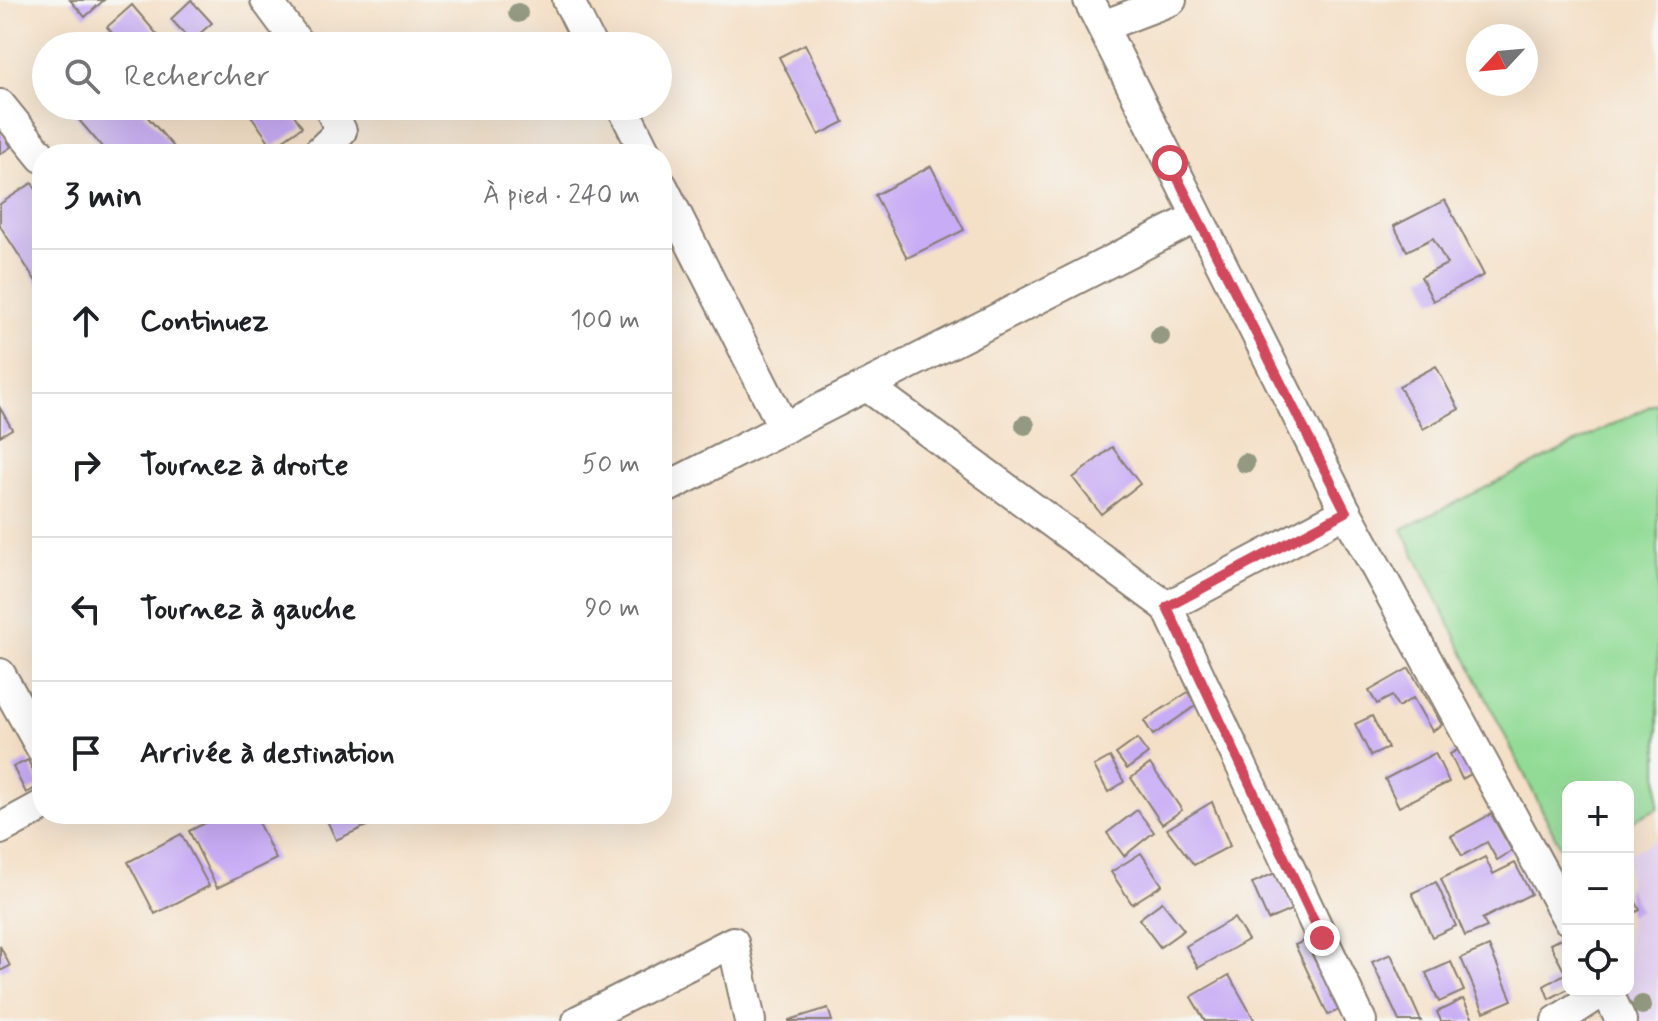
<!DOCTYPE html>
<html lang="fr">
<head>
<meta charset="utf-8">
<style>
  :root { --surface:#fff; --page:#f2f2f2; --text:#202124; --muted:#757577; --line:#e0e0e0 }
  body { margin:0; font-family:Mynerve,sans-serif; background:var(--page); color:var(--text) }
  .controls { position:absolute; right:24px; bottom:24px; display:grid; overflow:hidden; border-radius:16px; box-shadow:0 8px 32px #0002 }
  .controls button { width:72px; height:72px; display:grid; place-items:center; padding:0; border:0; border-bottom:2px solid var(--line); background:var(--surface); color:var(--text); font:40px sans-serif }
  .compass { position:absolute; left:1466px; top:24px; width:72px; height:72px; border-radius:50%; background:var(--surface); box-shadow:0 8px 32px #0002; rotate:244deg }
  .stop { position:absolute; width:24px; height:24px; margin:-18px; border:6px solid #d1495b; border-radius:50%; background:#fff }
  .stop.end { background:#d1495b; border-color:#fff; box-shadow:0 2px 8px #0008 }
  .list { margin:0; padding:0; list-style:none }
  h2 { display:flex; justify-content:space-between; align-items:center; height:104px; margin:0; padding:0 32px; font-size:34px }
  h2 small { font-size:26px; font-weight:400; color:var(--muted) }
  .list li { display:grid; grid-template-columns:52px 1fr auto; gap:24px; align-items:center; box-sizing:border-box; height:144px; padding:0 32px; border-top:2px solid var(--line) }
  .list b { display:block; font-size:30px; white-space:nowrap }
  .list em { font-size:26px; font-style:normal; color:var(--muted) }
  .icon { flex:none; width:44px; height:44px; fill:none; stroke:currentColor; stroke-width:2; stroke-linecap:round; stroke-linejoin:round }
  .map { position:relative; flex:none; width:1658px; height:1021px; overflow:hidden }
  .search { position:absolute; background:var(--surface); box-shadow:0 8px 32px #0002; left:32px; top:32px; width:640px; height:88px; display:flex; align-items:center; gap:20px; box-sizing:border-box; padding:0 28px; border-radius:44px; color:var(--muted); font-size:30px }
  .panel { position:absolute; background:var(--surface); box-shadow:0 8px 32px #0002; left:32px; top:144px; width:640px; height:680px; border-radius:32px }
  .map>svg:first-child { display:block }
  .built { fill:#e4d3f1 }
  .green { fill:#92db96; stroke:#577c59; stroke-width:2 }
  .building { fill:#c8acf5 }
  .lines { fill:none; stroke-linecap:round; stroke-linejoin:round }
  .minor-casing { stroke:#887e72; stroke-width:34 }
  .minor { stroke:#fff; stroke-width:30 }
  .tree { fill:#949981 }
  .route { stroke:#d1495b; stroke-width:10 }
</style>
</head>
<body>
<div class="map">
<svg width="1658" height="1021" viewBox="0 0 1658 1021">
  <rect width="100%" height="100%" fill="#f6f6f2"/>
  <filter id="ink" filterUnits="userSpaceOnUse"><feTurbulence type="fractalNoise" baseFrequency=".0125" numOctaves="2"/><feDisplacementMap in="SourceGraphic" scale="16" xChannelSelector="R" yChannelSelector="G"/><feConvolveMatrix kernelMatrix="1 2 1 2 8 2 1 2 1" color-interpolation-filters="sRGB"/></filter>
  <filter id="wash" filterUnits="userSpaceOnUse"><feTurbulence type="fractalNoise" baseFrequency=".006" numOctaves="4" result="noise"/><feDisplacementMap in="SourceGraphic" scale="32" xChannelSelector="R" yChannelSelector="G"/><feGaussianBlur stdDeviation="1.8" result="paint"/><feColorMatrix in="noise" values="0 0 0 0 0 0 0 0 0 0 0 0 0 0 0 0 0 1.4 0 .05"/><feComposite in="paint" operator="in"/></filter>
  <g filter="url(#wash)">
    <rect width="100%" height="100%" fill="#f4e0c7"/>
    <!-- built -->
    <polygon class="built" points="1658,839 1658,1021 1637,1021 1622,991 1628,991 1628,854"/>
    <!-- green -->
    <polygon class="green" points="1658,402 1658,808 1628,823 1628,787 1568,787 1568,852 1564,854 1402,529"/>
    <g id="blocks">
      <!-- building -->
      <g class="building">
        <polygon points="70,0 104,0 85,17"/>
        <polygon points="191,0 212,23 191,41 171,19"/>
        <polygon points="132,5 167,46 123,46 107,27"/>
        <polygon points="805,44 844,122 819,135 779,57"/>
        <polygon points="67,106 138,106 180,154 108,154"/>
        <polygon points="254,106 288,106 302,127 273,147 247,110"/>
        <polygon points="0,128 11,147 0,154"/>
        <polygon points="931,166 964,230 907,258 875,195"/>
        <polygon points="32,183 42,199 42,285 39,286 0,226 0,204"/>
        <polygon points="1445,200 1484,275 1433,301 1421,277 1447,264 1433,238 1407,251 1394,226"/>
        <polygon points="1436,366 1459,409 1423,429 1399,386"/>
        <polygon points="0,408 12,429 0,436"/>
        <polygon points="1112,447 1140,484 1101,514 1073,478"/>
        <polygon points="1409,668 1442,725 1432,731 1413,698 1398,707 1392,696 1377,704 1369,691"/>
        <polygon points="1188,692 1197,705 1153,735 1144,721"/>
        <polygon points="1372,716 1388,748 1371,756 1355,724"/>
        <polygon points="1137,739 1148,754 1127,769 1116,754"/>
        <polygon points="1461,748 1473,773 1462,779 1450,754"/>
        <polygon points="1435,753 1449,782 1399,807 1385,779"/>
        <polygon points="1110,757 1124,782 1108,792 1094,766"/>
        <polygon points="28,760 40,786 26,793 13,767"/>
        <polygon points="1150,764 1182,810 1162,824 1131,778"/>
        <polygon points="1212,802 1230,846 1194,865 1167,829"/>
        <polygon points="1137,810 1154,832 1124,856 1107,833"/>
        <polygon points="223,814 254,814 276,859 217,888 189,831"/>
        <polygon points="324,814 369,814 373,823 336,840"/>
        <polygon points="1491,814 1512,851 1497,860 1487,842 1462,856 1451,836"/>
        <polygon points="181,834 209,886 155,914 128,862"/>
        <polygon points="1141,853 1162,885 1132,904 1111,872"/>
        <polygon points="1485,857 1493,874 1515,863 1531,894 1482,919 1487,927 1465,936 1441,879"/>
        <polygon points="1277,872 1293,909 1268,920 1252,883"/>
        <polygon points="1436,882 1456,926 1432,937 1412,893"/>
        <polygon points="1628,887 1640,910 1628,916"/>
        <polygon points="1162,902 1184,930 1160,947 1139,919"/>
        <polygon points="1234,918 1248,940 1198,968 1186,946"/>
        <polygon points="1315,936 1347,1006 1328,1015 1295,945"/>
        <polygon points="1564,937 1568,945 1568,967 1563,969 1550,944"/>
        <polygon points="0,946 10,966 0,971"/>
        <polygon points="1489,946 1512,1000 1484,1012 1461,958"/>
        <polygon points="1391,954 1421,1021 1399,1021 1372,962"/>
        <polygon points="1451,962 1464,991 1439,1002 1426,973"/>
        <polygon points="1568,972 1568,989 1549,999 1544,986"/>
        <polygon points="1229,975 1255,1021 1205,1021 1191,997"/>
        <polygon points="1463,999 1474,1021 1441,1021 1437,1012"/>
        <polygon points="828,1008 832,1021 789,1021 789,1020"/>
      </g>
    </g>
  </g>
  <g filter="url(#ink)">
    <use href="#blocks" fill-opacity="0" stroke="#887e72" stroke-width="2"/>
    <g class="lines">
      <defs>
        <g id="minor">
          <polyline points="266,0 300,46"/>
          <polyline points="568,0 591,46"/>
          <polyline points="1089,0 1346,512 1568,919"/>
          <polyline points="1103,26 1171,0"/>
          <polyline points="0,105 42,157"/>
          <polyline points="622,106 646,154"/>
          <polyline points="317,154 341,131 329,106"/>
          <polyline points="662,186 784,428"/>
          <polyline points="867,386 1167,607 1361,1021"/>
          <polyline points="662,490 1197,217"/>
          <polyline points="1167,607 1346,512"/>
          <polyline points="0,674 42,749"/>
          <polyline points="0,829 42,806"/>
          <polyline points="1607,991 1621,1021"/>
          <polyline points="578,1021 733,942 750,1021"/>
          <polyline points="1557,1021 1603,991"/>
        </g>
      </defs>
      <!-- minor casing -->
      <use href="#minor" class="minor-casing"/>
      <!-- minor -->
      <use href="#minor" class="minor"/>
    </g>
    <!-- trees -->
    <g class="tree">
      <circle cx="518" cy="13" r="10"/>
      <circle cx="1160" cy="336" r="10"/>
      <circle cx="1025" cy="425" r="10"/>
      <circle cx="1245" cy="463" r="10"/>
      <circle cx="1642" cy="1005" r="10"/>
    </g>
  </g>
  <g class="lines" filter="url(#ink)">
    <!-- route -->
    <polyline class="route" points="1170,163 1346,512 1167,607 1322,938"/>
  </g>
</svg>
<div class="controls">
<button>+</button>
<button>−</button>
<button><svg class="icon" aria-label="locate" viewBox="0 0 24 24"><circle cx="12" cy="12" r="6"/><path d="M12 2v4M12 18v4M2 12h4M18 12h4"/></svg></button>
</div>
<svg class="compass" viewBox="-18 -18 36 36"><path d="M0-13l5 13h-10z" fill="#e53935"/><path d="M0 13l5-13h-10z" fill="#757577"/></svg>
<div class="stop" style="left:1170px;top:163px"></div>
<div class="stop end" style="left:1322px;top:938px"></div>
<div class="search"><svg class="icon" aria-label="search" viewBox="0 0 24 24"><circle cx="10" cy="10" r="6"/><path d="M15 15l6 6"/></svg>Rechercher</div>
<section class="panel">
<h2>3 min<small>À pied · 240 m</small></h2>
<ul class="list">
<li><svg class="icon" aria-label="ahead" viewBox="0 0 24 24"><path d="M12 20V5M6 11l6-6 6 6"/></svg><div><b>Continuez</b></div><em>100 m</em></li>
<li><svg class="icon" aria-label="right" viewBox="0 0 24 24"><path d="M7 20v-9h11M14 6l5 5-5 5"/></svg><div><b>Tournez à droite</b></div><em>50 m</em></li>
<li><svg class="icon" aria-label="left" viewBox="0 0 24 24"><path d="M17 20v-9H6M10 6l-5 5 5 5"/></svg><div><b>Tournez à gauche</b></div><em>90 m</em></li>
<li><svg class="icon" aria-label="arrive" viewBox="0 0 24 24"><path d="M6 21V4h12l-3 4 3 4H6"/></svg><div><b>Arrivée à destination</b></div></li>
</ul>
</section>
</div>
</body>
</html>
